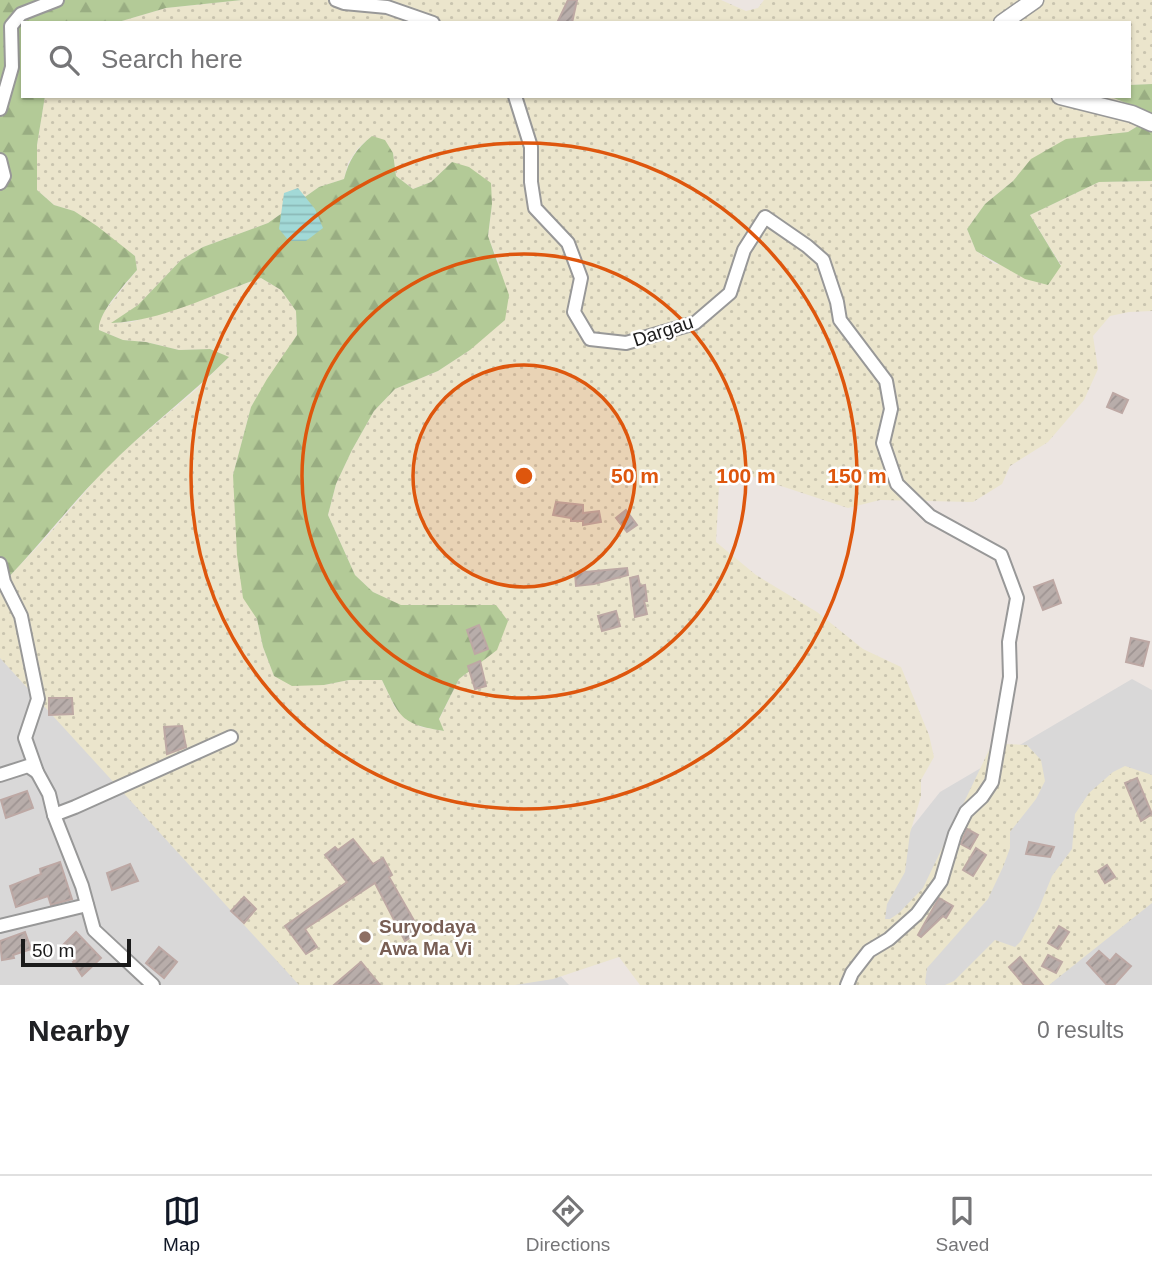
<!DOCTYPE html>
<html lang="en">
<head>
<meta charset="utf-8">
<style>
  :root { --surface:#fff; --page:#f6f6f6; --text:#202124; --muted:#757577; --line:#e0e0e0; --accent:#111827 }
  body { margin:0; font-family:Arial,sans-serif; background:var(--page); color:var(--text) }
  .scale { position:absolute; left:21px; bottom:18px; width:110px; box-sizing:border-box; padding-left:7px; border:4px solid #1b1b1b; border-top:0; font-size:19px; line-height:24px; white-space:nowrap; color:#1b1b1b; -webkit-text-stroke:5px #fff; paint-order:stroke }
  .list { margin:0; padding:0; list-style:none }
  h2 { display:flex; justify-content:space-between; align-items:center; height:91px; margin:0; padding:0 28px; font-size:30px }
  h2 small { font-size:23px; font-weight:400; color:var(--muted) }
  .icon { flex:none; width:38px; height:38px; fill:none; stroke:currentColor; stroke-width:2; stroke-linecap:round; stroke-linejoin:round }
  .map { position:relative; flex:none; width:1152px; height:985px; overflow:hidden }
  .search { position:absolute; background:var(--surface); box-shadow:0 2px 5px #0004; left:21px; right:21px; top:21px; height:77px; display:flex; align-items:center; gap:18px; box-sizing:border-box; padding:0 24px; border-radius:0px; color:var(--muted); font-size:26px }
  .sheet { height:189px; background:var(--surface) }
  nav { display:flex; justify-content:space-around; align-items:center; box-sizing:border-box; height:98px; border-top:2px solid var(--line); background:var(--surface); font-size:19px; color:var(--muted) }
  nav a { display:grid; justify-items:center; gap:4px }
  nav .on { color:var(--accent) }
  .map>svg:first-child { display:block }
  .residential { fill:#d9d8d8 }
  .farmland { fill:url(#farmland-dots); fill-rule:evenodd }
  .forest { fill:url(#forest-firs) }
  .water { fill:url(#water-rules) }
  .building { fill:url(#building-hatch); stroke:#bda8a4; stroke-width:2 }
  .lines { fill:none; stroke-linecap:round; stroke-linejoin:round }
  .minor-casing { stroke:#989898; stroke-width:16 }
  .tertiary-casing { stroke:#989898; stroke-width:19 }
  .minor { stroke:#fff; stroke-width:12 }
  .tertiary { stroke:#fff; stroke-width:16 }
  .ring { fill:none; stroke:#de560d; stroke-width:3.5 }
  .education-dot { fill:#8d6e63; stroke:#fff; stroke-width:2.5 }
  .labels { text-anchor:middle; dominant-baseline:central; stroke-width:5; stroke-linejoin:round; paint-order:stroke }
  .street-label { font-size:19px; fill:#1b1b1b; stroke:#fff }
  .education-label { font-size:19px; font-weight:bold; fill:#785e54; stroke:#fff; text-anchor:start }
  .centre { fill:#de560d; stroke:#fff; stroke-width:3.5 }
  .ring-label { font-size:21px; text-anchor:middle; font-weight:bold; fill:#de560d; stroke:#fff; stroke-width:5; stroke-linejoin:round; paint-order:stroke }
</style>
</head>
<body>
<div class="map">
<svg width="1152" height="985" viewBox="0 0 1152 985">
  <defs>
    <pattern id="farmland-dots" width="8" height="8" patternUnits="userSpaceOnUse" patternTransform="scale(1.75)"><rect width="8" height="8" fill="#ebe5cc"/><path d="M2 2h.1M6 6h.1" fill="none" stroke="#c9c4af" stroke-width="1.8" stroke-linecap="round"/></pattern>
    <pattern id="forest-firs" width="22" height="20" patternUnits="userSpaceOnUse" patternTransform="scale(1.75)"><rect width="22" height="20" fill="#b3ca97"/><path d="M5 1l3.5 6h-7zM16 11l3.5 6h-7z" fill="#99ad82"/></pattern>
    <pattern id="water-rules" width="6" height="5" patternUnits="userSpaceOnUse" patternTransform="scale(1.75)"><rect width="6" height="5" fill="#a2d9d7"/><path d="M0 2.5h6" fill="none" stroke="#8bbab8"/></pattern>
    <pattern id="building-hatch" width="6" height="6" patternUnits="userSpaceOnUse" patternTransform="scale(1.75)"><rect width="6" height="6" fill="#b8adaa"/><path d="M-1 1l2-2M0 6l6-6M5 7l2-2" fill="none" stroke="#9e9492"/></pattern>
  </defs>
  <rect width="100%" height="100%" fill="#ece5e1"/>
  <!-- residential -->
  <g class="residential">
    <polygon points="0,561 470,880 569,985 0,985"/>
    <polygon points="1132,679 1152,690 1152,985 782,985 793,977 940,792"/>
  </g>
  <!-- farmland -->
  <g class="farmland">
    <polygon points="242,0 721,0 746,11 758,8 764,0 1152,0 1152,84 1129,85 1129,23 115,23 166,8"/>
    <path d="M45,96h1064l24,10 13,14 -18,12 -27,4 -69,23 -19,22 -28,23 -18,25 9,22 19,13 66,1 -31,-50 69,-33 53,-1v130l-23,1 -19,4 -17,20 5,33 -14,31 -36,42 -38,24 -8,18 -29,18 -93,-2 -32,8 -97,-32 -32,11 -3,55 40,33 61,37 46,37 38,18 28,68 5,22 -13,23v16l-11,37 -5,39 -18,32 -2,15h5l9,-6 24,-25 68,-142 13,-2 23,1 14,15 4,21 -9,18 -26,33v16l-7,19 -15,32 -61,69 -2,15 2,2h-287l-21,-28 -66,22 -38,6h-216l-299,-327v-77l4,1 39,-41 60,-70 30,-28 64,-54 31,-31 -18,-9 -31,1 -33,-8 -23,-2 -24,-10 -1,-7 7,-12 32,-41 -2,-14 -61,-45 -20,-6 -17,-15v-45zM372,136l21,17 3,23 17,13 18,-7 21,-20 40,42 -4,33 10,23 -28,90 -32,21 -43,18 -21,22 -22,39 -16,34 -8,31 27,60 18,17 27,13h96l1,44 -38,30 -20,41 5,11 -23,-4 -26,-19 -13,-28h-33l-25,5 -50,-9 -11,-29 -6,-28 -24,-144 18,-68 46,-72 -1,-24 -15,-21 -20,-12 -54,20 -75,24 -19,1 25,-18 43,-45 22,-13 65,-24 51,-36 25,-8 4,-16 10,-15z"/>
    <polygon points="1125,766 1152,775 1152,903 1049,985 945,985 954,981 995,940 1015,947 1021,941 1039,908 1052,876 1072,849 1075,814 1089,793 1113,772"/>
  </g>
  <!-- forest -->
  <g class="forest">
    <path d="M0,0h242l-76,8 -51,15h-92v73h22l-8,49v45l17,15 20,6 23,15 38,30 2,14c-11,13 -40,44 -38,60l24,10 23,2 33,8 31,-1 19,8c-40,40 -85,73 -124,113 -35,35 -66,76 -101,112l-4,-1z"/>
    <polygon points="1152,84 1152,181 1099,182 1030,215 1061,266 1048,285 1025,279 976,251 967,229 985,204 1013,181 1031,159 1066,139 1128,132 1146,121 1133,106 1109,96 1129,96 1129,85"/>
    <path d="M372,136l13,4 8,13 3,23 17,13 18,-7 21,-20 17,5 22,16 1,21 -4,32 21,59 -4,25 -35,30 -32,21 -43,18 -21,22 -22,39 -16,34 -8,31 27,60 18,17 28,13h95l12,16 -11,29 -38,29 -20,40 5,12c-43,-7 -44,-13 -62,-51h-33l-25,5 -32,1 -18,-10 -11,-29 -6,-28 -14,-21 -6,-43 -4,-80 18,-68 16,-28 30,-44 -1,-24 -15,-21 -20,-12c-49,16 -98,43 -150,45l27,-18 43,-45 22,-13 65,-24 51,-36 25,-8c5,-19 12,-30 28,-43z"/>
  </g>
  <!-- water -->
  <polygon class="water" points="298,188 315,209 323,228 306,241 289,241 279,229 284,193"/>
  <!-- building -->
  <g class="building">
    <polygon points="568,0 577,0 572,23 557,23"/>
    <polygon points="1113,393 1128,400 1122,413 1107,407"/>
    <polygon points="556,502 583,505 583,513 599,511 601,522 583,525 583,521 571,521 571,518 553,515"/>
    <polygon points="626,510 637,525 627,532 616,518"/>
    <polygon points="627,568 628,575 594,584 576,586 575,573"/>
    <polygon points="638,576 640,586 645,585 647,601 644,601 647,614 635,617 630,578"/>
    <polygon points="1053,580 1061,603 1043,610 1034,587"/>
    <polygon points="616,611 620,626 602,631 598,616"/>
    <polygon points="479,625 488,649 475,654 467,630"/>
    <polygon points="1131,638 1149,642 1143,666 1126,662"/>
    <polygon points="480,661 486,686 475,689 468,666"/>
    <polygon points="49,698 72,698 73,714 49,715"/>
    <polygon points="182,726 186,747 167,754 164,727"/>
    <polygon points="1137,778 1152,814 1141,821 1125,783"/>
    <polygon points="27,791 33,808 6,818 1,800"/>
    <polygon points="967,829 978,835 970,849 961,844"/>
    <polygon points="353,839 373,864 383,858 392,875 389,877 420,931 405,941 375,883 305,929 317,947 306,954 285,926 347,882 325,855 335,847 338,850"/>
    <polygon points="1029,842 1054,847 1050,857 1026,854"/>
    <polygon points="976,848 986,855 973,876 963,870"/>
    <polygon points="60,862 72,899 51,905 48,896 16,907 10,886 41,874 40,869"/>
    <polygon points="130,864 138,881 112,890 107,873"/>
    <polygon points="1107,865 1115,877 1105,883 1098,871"/>
    <polygon points="244,897 256,909 244,923 231,911"/>
    <polygon points="939,898 953,906 946,918 943,916 921,937 918,935"/>
    <polygon points="1059,926 1069,932 1058,949 1048,943"/>
    <polygon points="25,932 31,949 13,955 14,958 2,960 0,941"/>
    <polygon points="76,932 101,958 82,976 73,962 75,961 62,946"/>
    <polygon points="159,947 177,962 164,978 146,963"/>
    <polygon points="1099,951 1110,961 1116,954 1131,966 1114,985 1107,985 1087,963"/>
    <polygon points="1048,955 1062,962 1056,973 1042,966"/>
    <polygon points="1020,957 1043,985 1024,985 1009,967"/>
    <polygon points="361,962 380,985 334,985"/>
  </g>
  <g class="lines">
    <defs>
      <g id="minor">
        <polyline points="336,0 344,3 387,7 433,23"/>
        <polyline points="515,96 531,147 531,182 535,208 568,243 581,278 574,312 590,339 626,343 695,323 730,293 744,250 765,217 807,246 823,260 837,302 840,320 886,381 891,409 883,443 897,484 930,516 1001,555 1017,598 1009,642 1010,677 992,782 982,797 966,812 955,834 941,881 917,914 889,939 869,951 852,973 847,985"/>
        <polyline points="0,109 12,67 11,26 21,14 57,0"/>
        <polyline points="0,160 4,176 0,183"/>
        <polyline points="0,564 4,582 21,616 38,699 25,738 37,772 49,794 54,815 82,886 94,930 153,985"/>
        <polyline points="0,775 28,766 37,772"/>
        <polyline points="54,815 75,807 231,737"/>
        <polyline points="0,926 87,905"/>
      </g>
      <g id="tertiary">
        <polyline points="1002,23 1035,0"/>
        <polyline points="1060,96 1132,114 1152,123"/>
      </g>
    </defs>
    <!-- minor casing -->
    <use href="#minor" class="minor-casing"/>
    <!-- tertiary casing -->
    <use href="#tertiary" class="tertiary-casing"/>
    <!-- minor -->
    <use href="#minor" class="minor"/>
    <!-- tertiary -->
    <use href="#tertiary" class="tertiary"/>
  </g>
  <!-- distance rings -->
  <circle cx="524" cy="476" r="111" fill="#de560d" fill-opacity=".12"/>
  <g class="ring">
    <circle cx="524" cy="476" r="111"/>
    <circle cx="524" cy="476" r="222"/>
    <circle cx="524" cy="476" r="333"/>
  </g>
  <!-- markers -->
  <circle class="education-dot" cx="365" cy="937" r="7"/>
  <g class="labels">
    <!-- street labels -->
    <g class="street-label">
      <text transform="translate(663 331) rotate(-18)">Dargau</text>
    </g>
    <!-- education labels -->
    <g class="education-label">
      <text x="379" y="926">Suryodaya<tspan x="379" dy="22">Awa Ma Vi</tspan></text>
    </g>
  </g>
  <circle cx="524" cy="476" r="10" class="centre"/>
  <g class="ring-label">
    <text x="635" y="483">50 m</text>
    <text x="746" y="483">100 m</text>
    <text x="857" y="483">150 m</text>
  </g>
</svg>
<div class="scale">50 m</div>
<div class="search"><svg class="icon" aria-label="search" viewBox="0 0 24 24"><circle cx="10" cy="10" r="6"/><path d="M15 15l6 6"/></svg>Search here</div>
</div>
<section class="sheet">
<h2>Nearby<small>0 results</small></h2>
<ul class="list">
</ul>
</section>
<nav>
<a class="on"><svg class="icon" aria-label="map" viewBox="0 0 24 24"><path d="M3 6l6-2 6 2 6-2v14l-6 2-6-2-6 2zM9 4v14M15 6v14"/></svg>Map</a>
<a><svg class="icon" aria-label="directions" viewBox="0 0 24 24"><path d="M12 3l9 9-9 9-9-9zM9 14v-3h6M13 9l2 2-2 2"/></svg>Directions</a>
<a><svg class="icon" aria-label="saved" viewBox="0 0 24 24"><path d="M7 4h10v16l-5-4-5 4z"/></svg>Saved</a>
</nav>
</body>
</html>
